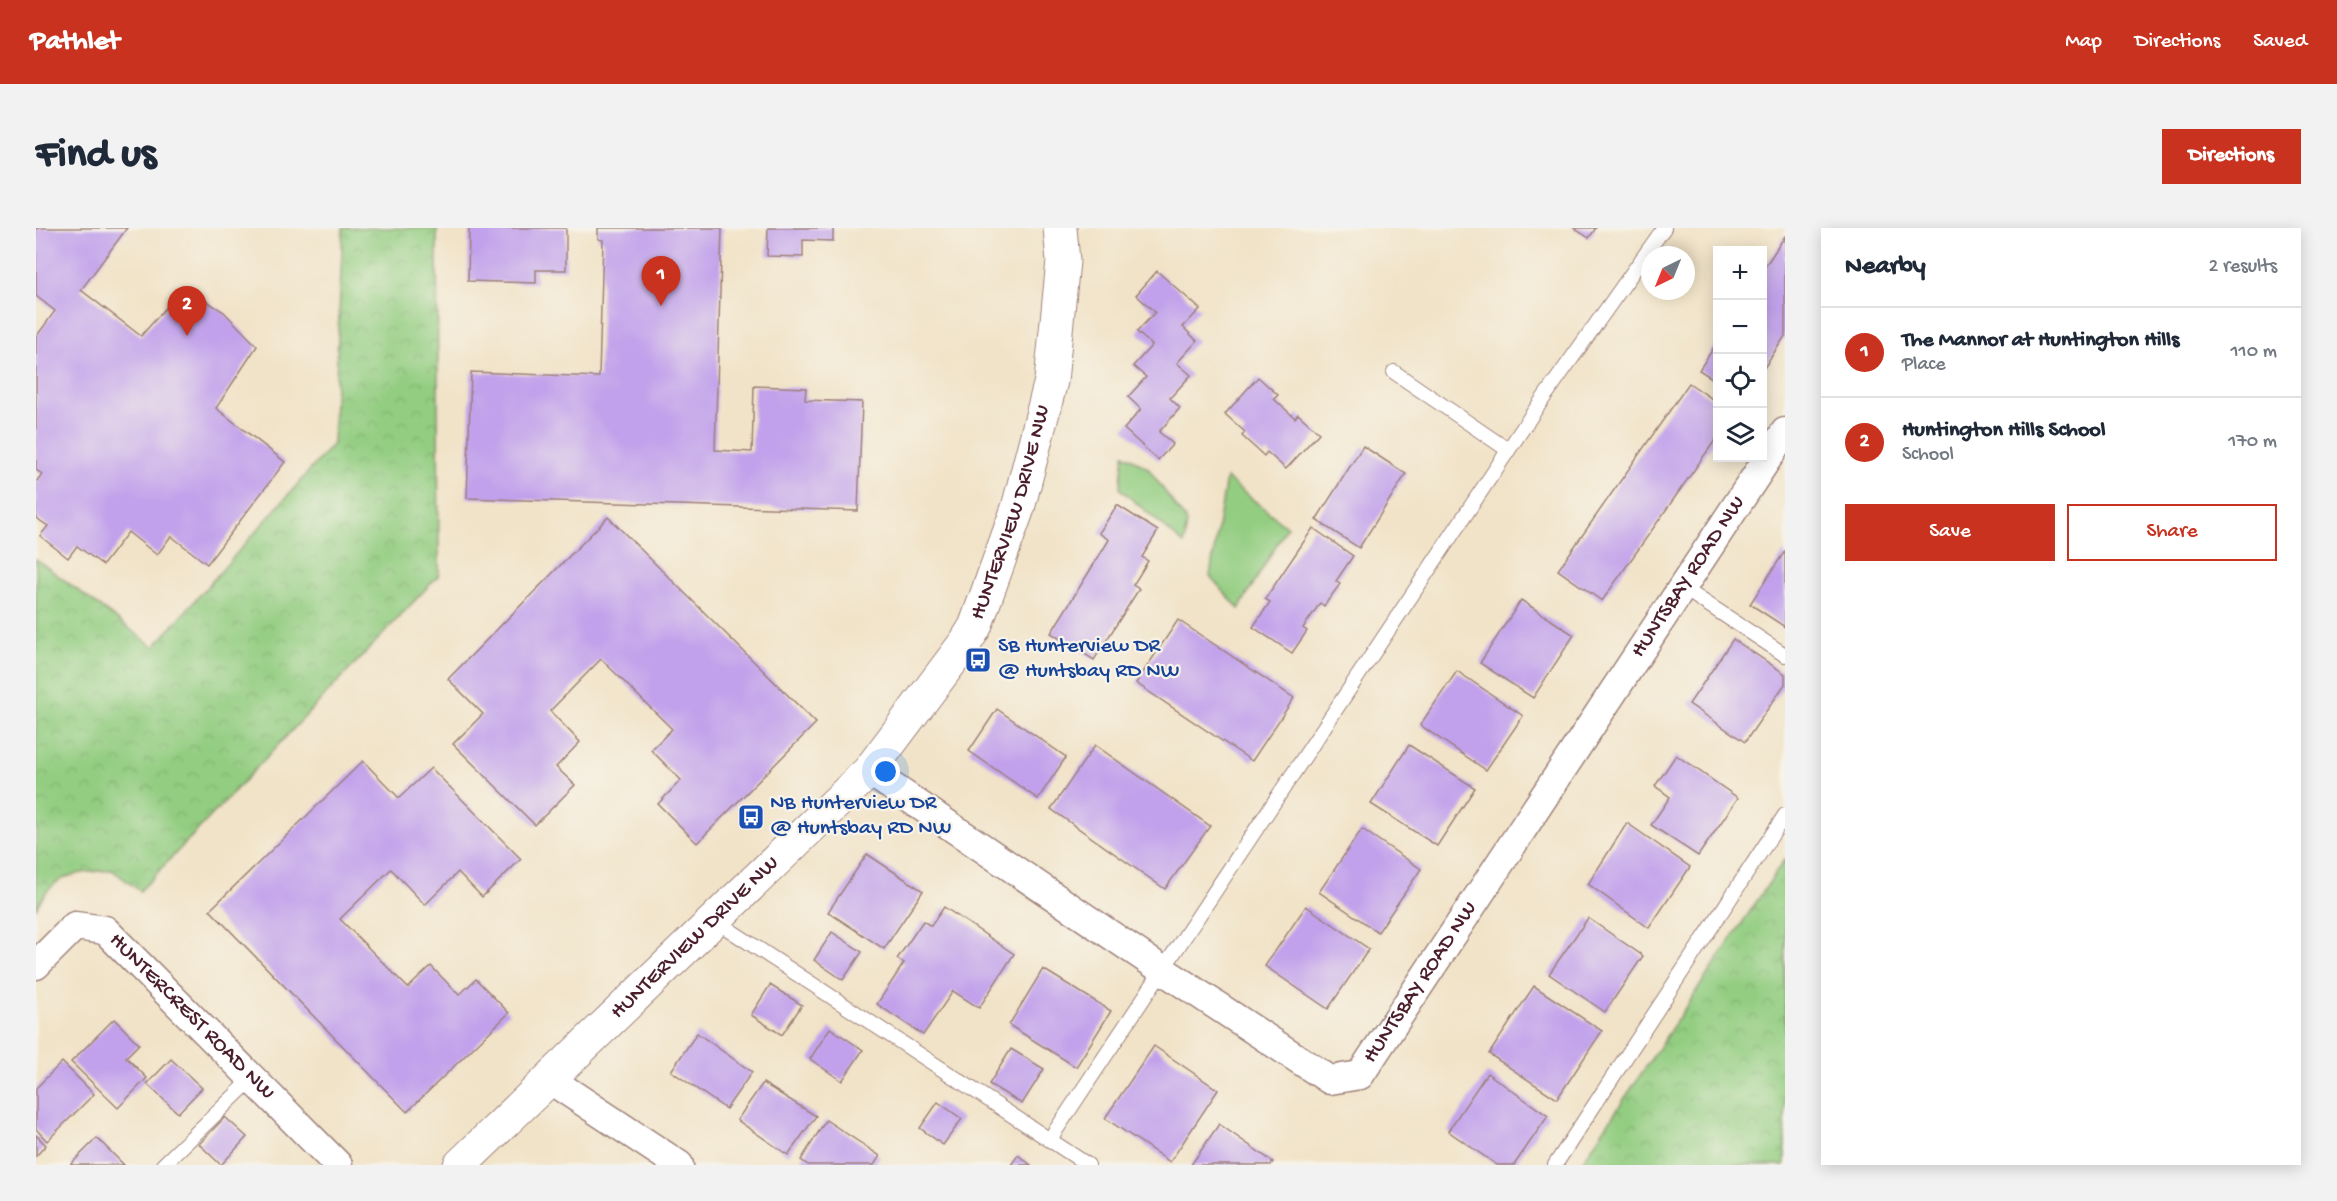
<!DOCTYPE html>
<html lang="en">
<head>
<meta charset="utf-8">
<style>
  :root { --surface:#fff; --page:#f2f2f3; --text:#1f2937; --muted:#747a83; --line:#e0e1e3; --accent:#c8321e }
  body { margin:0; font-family:"Gochi Hand",sans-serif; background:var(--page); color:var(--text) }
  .controls { position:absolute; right:18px; top:18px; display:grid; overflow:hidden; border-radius:0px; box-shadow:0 3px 15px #0003 }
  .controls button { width:54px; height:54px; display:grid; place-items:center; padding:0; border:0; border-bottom:2px solid var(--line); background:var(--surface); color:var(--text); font:30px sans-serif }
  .compass { position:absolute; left:1605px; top:18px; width:54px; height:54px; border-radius:50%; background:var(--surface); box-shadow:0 3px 15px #0003; rotate:223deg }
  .you { position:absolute; left:850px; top:544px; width:21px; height:21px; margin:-15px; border:4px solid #fff; border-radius:50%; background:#1a73e8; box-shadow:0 0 0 9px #1a73e833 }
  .badge { display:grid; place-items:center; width:39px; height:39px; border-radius:50%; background:var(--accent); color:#fff; font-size:20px; font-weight:700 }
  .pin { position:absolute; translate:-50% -50px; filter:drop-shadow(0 2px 3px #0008) }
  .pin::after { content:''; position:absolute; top:32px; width:21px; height:18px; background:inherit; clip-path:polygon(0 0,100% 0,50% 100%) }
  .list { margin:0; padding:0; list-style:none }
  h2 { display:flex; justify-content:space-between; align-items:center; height:78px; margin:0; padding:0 24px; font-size:26px }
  h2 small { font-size:20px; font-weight:400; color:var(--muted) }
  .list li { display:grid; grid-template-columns:39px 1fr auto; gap:18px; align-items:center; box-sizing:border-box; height:90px; padding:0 24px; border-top:2px solid var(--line) }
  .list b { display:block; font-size:22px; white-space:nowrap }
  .list p { margin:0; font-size:20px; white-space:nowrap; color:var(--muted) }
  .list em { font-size:20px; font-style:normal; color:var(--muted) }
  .actions { display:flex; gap:12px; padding:18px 24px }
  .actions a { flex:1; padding:14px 0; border:2px solid var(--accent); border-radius:0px; text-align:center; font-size:21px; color:var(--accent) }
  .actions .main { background:var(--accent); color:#fff }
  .icon { flex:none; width:33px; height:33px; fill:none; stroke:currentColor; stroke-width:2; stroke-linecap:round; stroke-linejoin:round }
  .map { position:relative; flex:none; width:1749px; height:937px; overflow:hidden; border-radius:0px }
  header { display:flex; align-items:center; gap:36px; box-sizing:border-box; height:84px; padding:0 30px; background:var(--accent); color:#fff }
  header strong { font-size:28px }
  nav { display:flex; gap:33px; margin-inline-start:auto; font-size:21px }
  .intro { display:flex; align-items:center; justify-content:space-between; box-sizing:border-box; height:144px; padding:0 36px }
  h1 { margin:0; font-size:42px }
  .button { padding:15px 27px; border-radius:0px; background:var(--accent); color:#fff; font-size:21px; font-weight:700 }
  main { display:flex; gap:36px; padding:0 36px }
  aside { flex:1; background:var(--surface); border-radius:0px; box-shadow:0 3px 15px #0003 }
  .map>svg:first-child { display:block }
  .grass { fill:#93cd81; stroke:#6e7656; stroke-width:1.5 }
  .park { fill:url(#park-crowns); stroke:#6e7656; stroke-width:1.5 }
  .building { fill:#c1a1eb }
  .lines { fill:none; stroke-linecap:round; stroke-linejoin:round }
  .lane-casing { stroke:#9e817a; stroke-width:16 }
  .street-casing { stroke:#9e817a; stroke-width:31 }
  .secondary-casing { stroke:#9e817a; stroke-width:35 }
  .lane { stroke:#fff; stroke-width:14 }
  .street { stroke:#fff; stroke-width:28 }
  .secondary { stroke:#fff; stroke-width:33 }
  .labels { text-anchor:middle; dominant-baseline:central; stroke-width:4.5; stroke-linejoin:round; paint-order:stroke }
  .street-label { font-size:22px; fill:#4a1f2b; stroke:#f7f3e8 }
  .transit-label { font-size:22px; fill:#164399; stroke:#f7f3e8; text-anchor:start }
</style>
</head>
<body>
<header>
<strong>Pathlet</strong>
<nav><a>Map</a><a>Directions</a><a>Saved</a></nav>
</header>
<div class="intro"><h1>Find us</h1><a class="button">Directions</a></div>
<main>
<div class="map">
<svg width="1749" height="937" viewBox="0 0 1749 937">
  <defs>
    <pattern id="park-crowns" width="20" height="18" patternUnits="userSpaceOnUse" patternTransform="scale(1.5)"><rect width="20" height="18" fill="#93cd81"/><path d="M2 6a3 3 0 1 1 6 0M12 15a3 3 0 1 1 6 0" fill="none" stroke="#80b070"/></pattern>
  </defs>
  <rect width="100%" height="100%" fill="#f7f3e8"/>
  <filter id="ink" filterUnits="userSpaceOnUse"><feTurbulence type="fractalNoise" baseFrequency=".0167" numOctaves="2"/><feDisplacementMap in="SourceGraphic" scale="12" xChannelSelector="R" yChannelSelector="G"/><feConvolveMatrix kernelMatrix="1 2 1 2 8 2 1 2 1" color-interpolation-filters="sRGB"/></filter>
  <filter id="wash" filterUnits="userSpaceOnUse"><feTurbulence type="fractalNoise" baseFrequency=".008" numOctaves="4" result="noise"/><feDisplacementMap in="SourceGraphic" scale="24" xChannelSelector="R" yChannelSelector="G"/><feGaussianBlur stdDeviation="1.35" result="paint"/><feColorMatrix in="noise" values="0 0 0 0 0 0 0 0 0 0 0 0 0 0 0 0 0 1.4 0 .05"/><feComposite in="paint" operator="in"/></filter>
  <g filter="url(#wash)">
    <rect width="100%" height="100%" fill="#f1e3c8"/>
    <!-- grass -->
    <g class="grass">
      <polygon points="1088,226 1112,240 1151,294 1148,316 1084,261"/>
      <polygon points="1190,250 1251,299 1203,381 1174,348"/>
    </g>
    <!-- park -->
    <g class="park">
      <path d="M307,0h94l2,347 -299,316 -28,-21c-37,3 -59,3 -76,39v-350l118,88 179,-203z"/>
      <polygon points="1749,631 1749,937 1544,937"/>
    </g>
    <g id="blocks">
      <!-- building -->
      <g class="building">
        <polygon points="0,0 91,0 45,62 105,108 148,59 188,84 221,118 180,180 249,234 171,336 135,308 121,327 92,304 67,337 41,318 32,330 4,308 12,298 0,290 0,254 6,246 0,242 0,109 19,83 0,68"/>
        <polygon points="433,0 530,0 530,42 500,42 500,55 432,53"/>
        <polygon points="562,0 686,0 679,222 716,224 718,158 770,160 769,172 826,174 822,283 431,270 435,144 563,149 567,12 562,11"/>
        <polygon points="732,0 797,0 797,13 767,12 767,29 731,28"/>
        <polygon points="1538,0 1560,0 1553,10"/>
        <polygon points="1749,8 1749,108 1726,143 1726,43"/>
        <polygon points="1121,43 1164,81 1147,99 1161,113 1141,135 1155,147 1134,170 1144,180 1123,204 1137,216 1122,232 1088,201 1105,181 1092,169 1110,149 1097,138 1116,117 1101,104 1119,84 1100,67"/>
        <polygon points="1682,113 1682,154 1663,142"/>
        <polygon points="1222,149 1242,167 1238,171 1259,190 1262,186 1283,205 1250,241 1231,224 1228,228 1206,208 1209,204 1189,186"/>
        <polygon points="1653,155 1682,175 1682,208 1566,373 1522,342"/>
        <polygon points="1327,218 1370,246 1323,320 1280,292"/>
        <polygon points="1081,277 1122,303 1106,329 1112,333 1097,357 1103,361 1058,432 1015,405 1073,312 1063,305"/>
        <polygon points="572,289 780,495 661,615 622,576 645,552 615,522 636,501 565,431 514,483 544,514 520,539 539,557 499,597 417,516 447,486 412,451"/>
        <polygon points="1277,300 1317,328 1300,353 1304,356 1288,378 1284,375 1267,400 1271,403 1256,425 1217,399 1234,374 1229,371"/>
        <polygon points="1749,323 1749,399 1714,376"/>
        <polygon points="1485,372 1538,407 1497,470 1444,435"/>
        <polygon points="1142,392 1258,470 1216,533 1100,455"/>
        <polygon points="1697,411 1749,446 1749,456 1709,514 1653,476"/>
        <polygon points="1421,443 1487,488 1450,542 1384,497"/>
        <polygon points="961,481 1030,529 1002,571 933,523"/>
        <polygon points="1059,517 1174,598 1129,661 1015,581"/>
        <polygon points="1373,517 1439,560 1401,618 1335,576"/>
        <polygon points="1640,527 1702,570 1662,628 1615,597 1634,569 1619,558"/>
        <polygon points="327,533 363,570 395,540 485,631 446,669 422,644 389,677 355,641 304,691 372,760 395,738 423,767 440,751 473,785 371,884 174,682"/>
        <polygon points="1591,595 1654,639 1613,700 1552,656"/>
        <polygon points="1326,601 1385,641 1342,704 1283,664"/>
        <polygon points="831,626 887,663 848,721 792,684"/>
        <polygon points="1270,678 1333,721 1292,781 1229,738"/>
        <polygon points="908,679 978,726 943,780 917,763 887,807 841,776 868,735 861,731 887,693 895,698"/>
        <polygon points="1552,690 1607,728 1569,784 1513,746"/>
        <polygon points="796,704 826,724 807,752 778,732"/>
        <polygon points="1007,741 1075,783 1040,839 973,797"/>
        <polygon points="734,757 766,777 746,807 715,787"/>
        <polygon points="1498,758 1566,803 1521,871 1453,826"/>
        <polygon points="78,791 103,816 90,829 111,850 82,880 35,834"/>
        <polygon points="794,800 827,822 806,853 774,831"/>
        <polygon points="661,805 716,844 690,881 635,843"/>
        <polygon points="1118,818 1182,862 1134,934 1069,890"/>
        <polygon points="975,821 1008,841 986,876 953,856"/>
        <polygon points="135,831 166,860 142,885 111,856"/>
        <polygon points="26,834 58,866 11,913 0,901 0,860"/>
        <polygon points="1451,845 1512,888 1478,937 1461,937 1412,903"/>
        <polygon points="727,855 780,888 752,927 701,892"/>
        <polygon points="902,874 926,891 907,917 884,900"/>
        <polygon points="189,889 211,909 185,937 163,916"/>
        <polygon points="790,892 844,928 838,937 772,937 765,932"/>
        <polygon points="1183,896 1237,934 1235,937 1155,937"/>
        <polygon points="0,907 10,917 0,928"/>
        <polygon points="61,910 88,937 34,937"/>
        <polygon points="982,927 995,937 975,937"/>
      </g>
    </g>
  </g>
  <g filter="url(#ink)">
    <use href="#blocks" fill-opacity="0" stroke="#9e817a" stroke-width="1.5"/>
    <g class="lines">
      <defs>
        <g id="lane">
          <polyline points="1358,144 1472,222"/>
          <polyline points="1647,360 1749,427"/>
          <polyline points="680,693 1052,937"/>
          <polyline points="1014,911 1497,185 1628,0"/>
          <polyline points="127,937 217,850"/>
          <polyline points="1519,937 1749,587"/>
        </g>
        <g id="street">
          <path id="s1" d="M833,543l295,200 166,109 30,-5 425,-643"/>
          <path id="s2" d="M0,737l39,-39 30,4 233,235"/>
          <polyline points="513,851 643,937"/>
        </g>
        <g id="secondary">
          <path id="s3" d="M424,937l409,-394 96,-128 10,-16 43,-119 33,-127 12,-120 -3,-33"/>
        </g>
      </defs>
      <!-- lane casing -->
      <use href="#lane" class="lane-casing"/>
      <!-- street casing -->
      <use href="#street" class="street-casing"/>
      <!-- secondary casing -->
      <use href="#secondary" class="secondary-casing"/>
      <!-- lane -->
      <use href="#lane" class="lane"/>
      <!-- street -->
      <use href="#street" class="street"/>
      <!-- secondary -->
      <use href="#secondary" class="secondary"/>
    </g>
  </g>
  <!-- icons -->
  <defs>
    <symbol id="bus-square" viewBox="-11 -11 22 22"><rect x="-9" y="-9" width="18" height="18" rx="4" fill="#1a4fb4" stroke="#f7f3e8"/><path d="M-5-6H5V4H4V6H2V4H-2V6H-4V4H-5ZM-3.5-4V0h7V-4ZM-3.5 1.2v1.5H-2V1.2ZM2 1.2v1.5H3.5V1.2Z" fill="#fff"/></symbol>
  </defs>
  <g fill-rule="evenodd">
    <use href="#bus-square" x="927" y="417" width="30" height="30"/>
    <use href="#bus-square" x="700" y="574" width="30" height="30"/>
  </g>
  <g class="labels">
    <!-- street labels -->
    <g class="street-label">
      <text stroke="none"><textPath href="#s3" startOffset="867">HUNTERVIEW DRIVE NW</textPath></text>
      <text stroke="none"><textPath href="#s1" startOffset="1182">HUNTSBAY ROAD NW</textPath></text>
      <text stroke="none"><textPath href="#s3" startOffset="327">HUNTERVIEW DRIVE NW</textPath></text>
      <text stroke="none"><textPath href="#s1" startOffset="696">HUNTSBAY ROAD NW</textPath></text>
      <text stroke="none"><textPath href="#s2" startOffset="208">HUNTERCREST ROAD NW</textPath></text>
    </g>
    <!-- transit labels -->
    <g class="transit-label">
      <text x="962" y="419">SB Hunterview DR<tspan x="962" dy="25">@ Huntsbay RD NW</tspan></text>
      <text x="734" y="576">NB Hunterview DR<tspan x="734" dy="25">@ Huntsbay RD NW</tspan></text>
    </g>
  </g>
</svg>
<div class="controls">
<button>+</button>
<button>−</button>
<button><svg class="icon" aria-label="locate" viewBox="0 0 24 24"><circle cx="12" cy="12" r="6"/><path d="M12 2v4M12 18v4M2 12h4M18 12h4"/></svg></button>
<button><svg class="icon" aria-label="layers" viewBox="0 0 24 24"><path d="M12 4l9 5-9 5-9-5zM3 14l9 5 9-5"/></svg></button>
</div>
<svg class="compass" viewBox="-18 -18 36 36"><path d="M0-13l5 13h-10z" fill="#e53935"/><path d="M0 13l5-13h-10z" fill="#747a83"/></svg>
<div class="you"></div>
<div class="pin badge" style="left:625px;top:78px">1</div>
<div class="pin badge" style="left:151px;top:108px">2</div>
</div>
<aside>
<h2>Nearby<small>2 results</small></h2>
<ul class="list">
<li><span class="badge">1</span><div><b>The Mannor at Huntington Hills</b><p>Place</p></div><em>110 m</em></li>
<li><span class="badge">2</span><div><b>Huntington Hills School</b><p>School</p></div><em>170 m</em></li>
</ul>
<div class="actions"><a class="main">Save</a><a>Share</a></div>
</aside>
</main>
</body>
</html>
